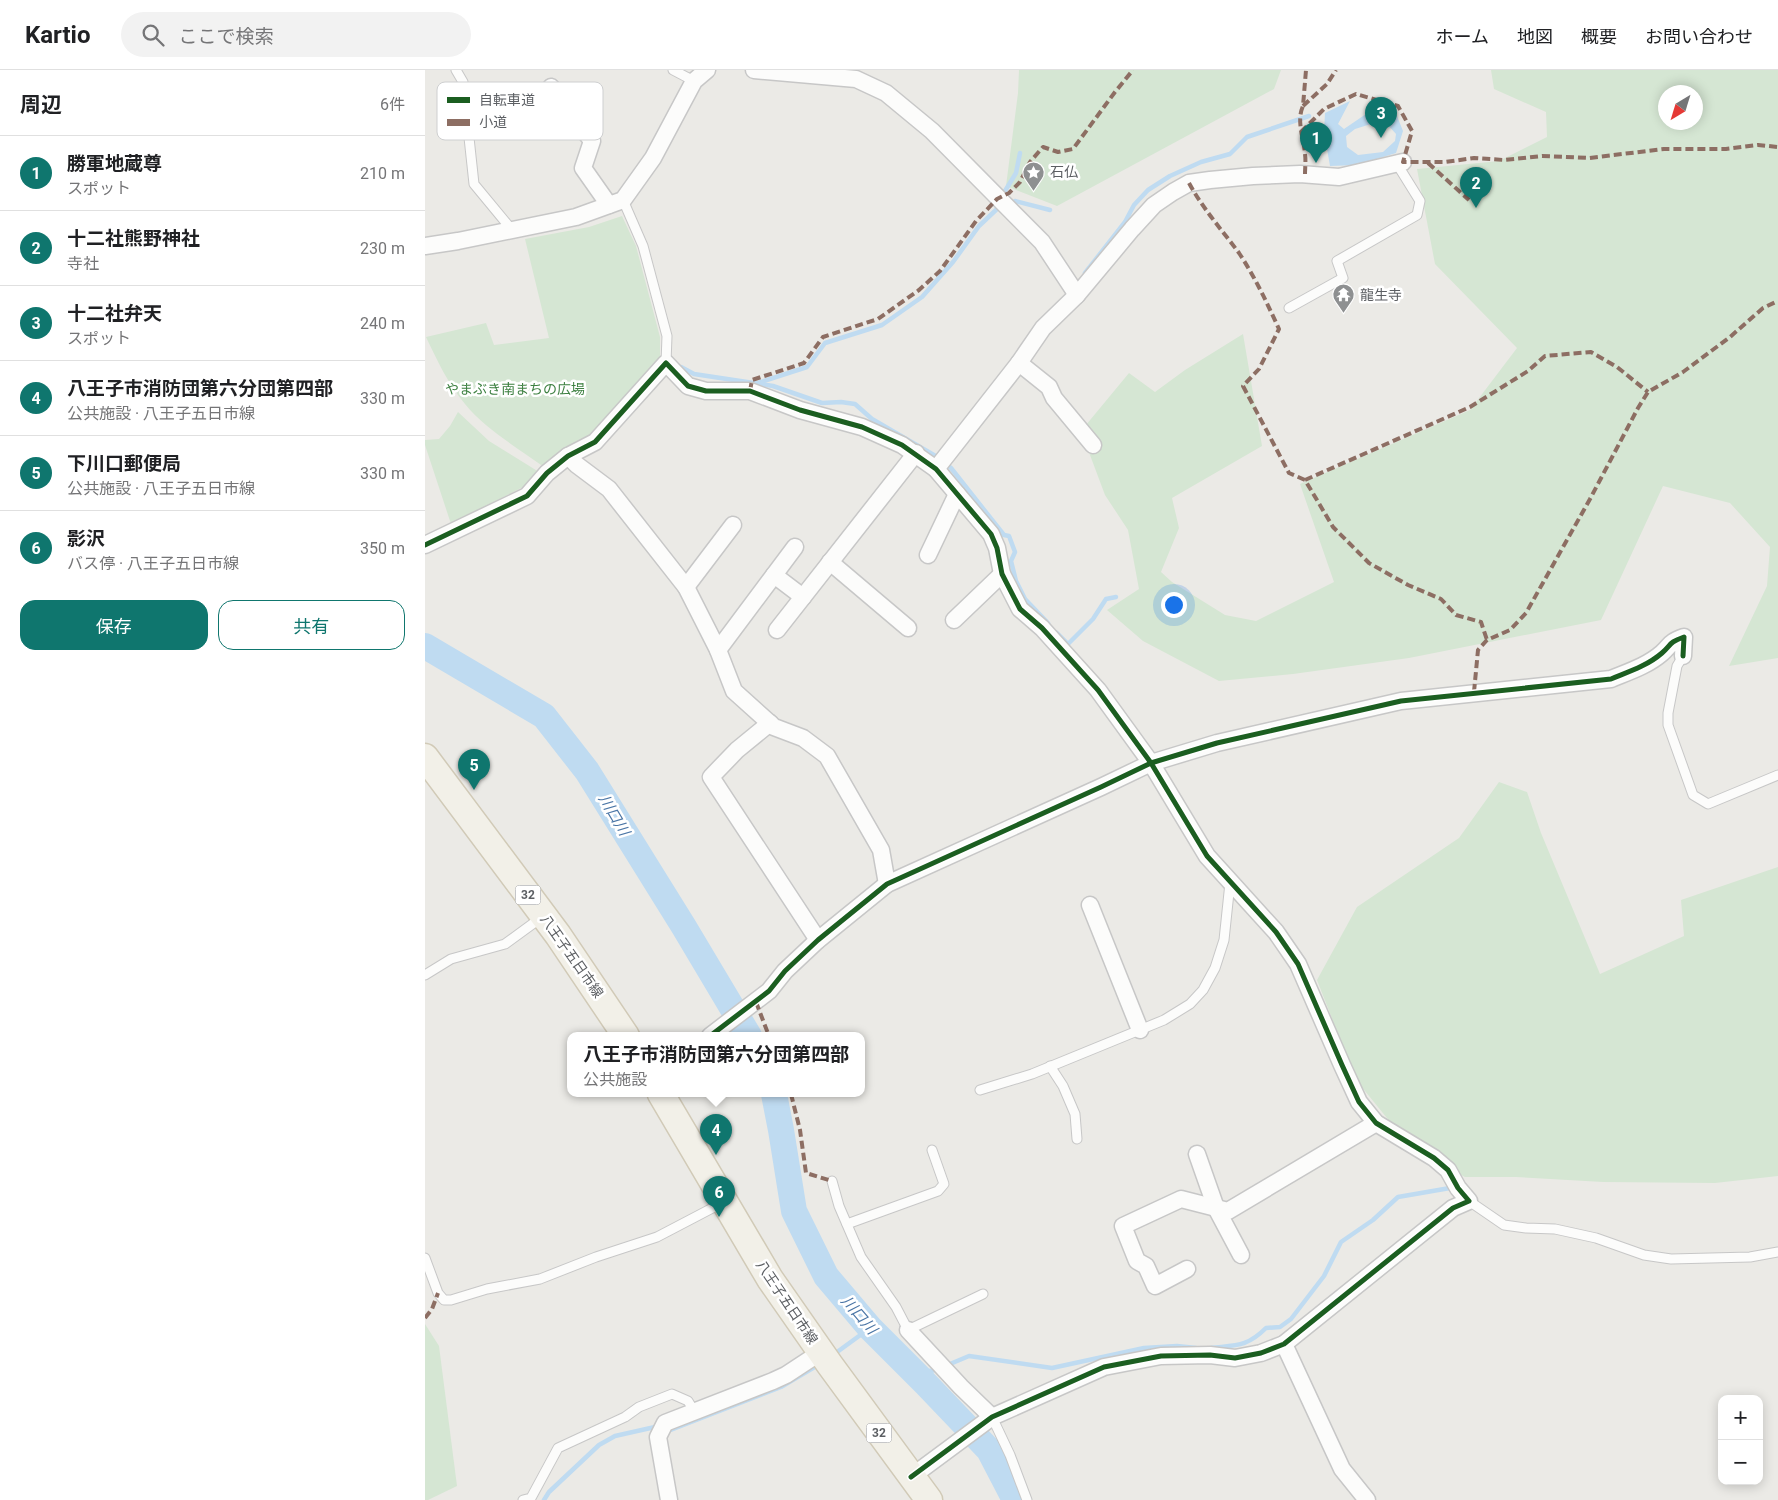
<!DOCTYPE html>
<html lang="ja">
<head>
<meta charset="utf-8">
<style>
  :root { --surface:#fff; --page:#f2f2f2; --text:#202124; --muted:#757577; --line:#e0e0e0; --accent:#0f766e }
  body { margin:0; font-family:Roboto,"Noto Sans JP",sans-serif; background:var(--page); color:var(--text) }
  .controls { position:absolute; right:15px; bottom:15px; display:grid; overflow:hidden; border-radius:10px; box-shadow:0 2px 12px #0003 }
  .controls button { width:45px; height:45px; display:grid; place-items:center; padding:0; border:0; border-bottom:1px solid var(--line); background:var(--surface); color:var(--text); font:25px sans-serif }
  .compass { position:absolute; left:1233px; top:15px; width:45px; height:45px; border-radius:50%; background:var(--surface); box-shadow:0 2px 12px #0003; rotate:218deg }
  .you { position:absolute; left:748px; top:534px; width:18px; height:18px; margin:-12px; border:4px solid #fff; border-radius:50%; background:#1a73e8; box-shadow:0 0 0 8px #1a73e833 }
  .badge { display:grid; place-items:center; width:32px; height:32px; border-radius:50%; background:var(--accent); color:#fff; font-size:16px; font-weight:700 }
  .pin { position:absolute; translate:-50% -41px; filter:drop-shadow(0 1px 2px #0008) }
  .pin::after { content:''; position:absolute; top:26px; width:18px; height:15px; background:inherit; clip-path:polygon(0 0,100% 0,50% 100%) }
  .popup { position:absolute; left:142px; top:962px; width:298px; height:65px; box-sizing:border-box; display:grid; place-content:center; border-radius:10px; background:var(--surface); filter:drop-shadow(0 1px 4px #0005); font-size:16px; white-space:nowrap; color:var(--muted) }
  .popup b { font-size:19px; color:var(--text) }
  .popup::after { content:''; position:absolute; left:50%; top:100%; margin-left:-10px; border:10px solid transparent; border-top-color:var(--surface) }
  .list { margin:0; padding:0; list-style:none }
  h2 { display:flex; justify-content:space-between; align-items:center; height:65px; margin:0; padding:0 20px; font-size:21px }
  h2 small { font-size:16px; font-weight:400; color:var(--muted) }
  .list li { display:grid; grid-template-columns:32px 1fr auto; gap:15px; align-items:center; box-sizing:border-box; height:75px; padding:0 20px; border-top:1px solid var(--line) }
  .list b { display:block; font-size:19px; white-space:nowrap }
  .list p { margin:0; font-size:16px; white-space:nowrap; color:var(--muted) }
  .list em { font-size:16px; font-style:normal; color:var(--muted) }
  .actions { display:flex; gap:10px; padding:15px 20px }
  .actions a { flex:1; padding:11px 0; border:1px solid var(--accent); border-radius:15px; text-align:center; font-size:18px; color:var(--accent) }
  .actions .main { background:var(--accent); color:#fff }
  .icon { flex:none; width:28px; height:28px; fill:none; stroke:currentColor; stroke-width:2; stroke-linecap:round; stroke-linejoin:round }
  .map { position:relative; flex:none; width:1353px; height:1430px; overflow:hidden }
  header { display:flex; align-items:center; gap:30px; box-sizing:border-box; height:70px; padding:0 25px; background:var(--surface); border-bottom:1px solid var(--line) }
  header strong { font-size:24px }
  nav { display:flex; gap:28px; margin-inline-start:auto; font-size:18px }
  .search { width:350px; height:45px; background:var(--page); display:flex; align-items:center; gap:12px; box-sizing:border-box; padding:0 18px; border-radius:28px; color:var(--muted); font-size:19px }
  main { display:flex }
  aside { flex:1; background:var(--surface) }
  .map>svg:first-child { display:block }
  .green { fill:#d5e6d3; fill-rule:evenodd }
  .water { fill:#bfdbf1; fill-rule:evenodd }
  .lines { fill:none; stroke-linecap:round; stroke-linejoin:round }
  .stream { stroke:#bfdbf1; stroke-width:4.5 }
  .river { stroke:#bfdbf1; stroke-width:26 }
  .service-casing { stroke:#c7c7c7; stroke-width:11 }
  .minor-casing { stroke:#c7c7c7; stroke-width:19 }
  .primary-casing { stroke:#d1cab7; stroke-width:29 }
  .service { stroke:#fcfcfb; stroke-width:9 }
  .minor { stroke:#fcfcfb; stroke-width:16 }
  .primary { stroke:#f2f0e8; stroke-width:26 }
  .quiet { stroke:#8d6e63; stroke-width:4; stroke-dasharray:8 4; stroke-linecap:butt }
  .cycleway-casing { stroke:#fff; stroke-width:8 }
  .cycleway { stroke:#1b5e20; stroke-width:5 }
  .labels { text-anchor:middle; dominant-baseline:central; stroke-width:5; stroke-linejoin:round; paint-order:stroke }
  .shield { fill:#fff; stroke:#8d8f92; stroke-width:1 }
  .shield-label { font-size:12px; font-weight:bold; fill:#5c5f63 }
  .poi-label { font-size:14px; fill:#5c5f63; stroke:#fff; text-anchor:start }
  .park-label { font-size:14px; fill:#3e8142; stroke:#fff }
  .street-label { font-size:14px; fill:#5c5f63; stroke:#fff }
  .water-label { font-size:15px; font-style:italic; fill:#4b76a6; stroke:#fff }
  .key { fill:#fff; stroke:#cecfd0; stroke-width:1 }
  .key-label { font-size:14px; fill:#5c5f63 }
</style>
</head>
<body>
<header>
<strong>Kartio</strong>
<div class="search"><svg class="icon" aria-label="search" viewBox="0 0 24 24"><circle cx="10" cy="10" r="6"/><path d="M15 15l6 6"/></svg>ここで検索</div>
<nav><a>ホーム</a><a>地図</a><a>概要</a><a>お問い合わせ</a></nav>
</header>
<main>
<aside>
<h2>周辺<small>6件</small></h2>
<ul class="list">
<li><span class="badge">1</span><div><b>勝軍地蔵尊</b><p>スポット</p></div><em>210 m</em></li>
<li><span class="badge">2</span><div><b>十二社熊野神社</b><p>寺社</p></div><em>230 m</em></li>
<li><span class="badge">3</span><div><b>十二社弁天</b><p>スポット</p></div><em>240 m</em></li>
<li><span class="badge">4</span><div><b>八王子市消防団第六分団第四部</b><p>公共施設 · 八王子五日市線</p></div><em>330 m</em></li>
<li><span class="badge">5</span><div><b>下川口郵便局</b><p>公共施設 · 八王子五日市線</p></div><em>330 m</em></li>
<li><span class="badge">6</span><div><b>影沢</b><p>バス停 · 八王子五日市線</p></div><em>350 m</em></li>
</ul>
<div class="actions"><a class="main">保存</a><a>共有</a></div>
</aside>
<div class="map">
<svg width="1353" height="1430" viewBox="0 0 1353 1430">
  <rect width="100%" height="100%" fill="#ebeae6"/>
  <!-- green -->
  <g class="green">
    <polygon points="594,0 856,0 849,19 632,136 581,116 593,23"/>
    <path d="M1066,0h287v588l-49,8 38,-80 3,-39 -40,-44 -67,-17 -62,134 -192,38 -116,16 -74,7 -76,-40 -36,-31 32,-21 -11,-59 -23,-35 -24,-64 48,-58 26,19 30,-22 58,-36 19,112 -90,52 7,30 -18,44 11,10 53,33 31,6 78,-39 -34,-98 170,-74 47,-62 -82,-84 -18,-95 82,-8 48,-24 -1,-25 -52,-23zM1240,22h30v30h-30z"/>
    <path d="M197,146l14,30 24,91v30l-68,75 -48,25c-26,-19 -59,-38 -79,-63 -17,-20 -28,-44 -39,-67l60,-14 8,22 55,-7 -24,-99 64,-12z"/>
    <polygon points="33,342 64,371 114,402 98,417 26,454 0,375 0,370 14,369 25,356"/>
    <polygon points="1074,712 1102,722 1116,763 1175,904 1259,866 1256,830 1353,797 1353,1106 1290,1113 1178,1112 1091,1107 1040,1107 988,1080 931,1010 892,910 932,837 1034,768"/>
    <polygon points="0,1254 14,1276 32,1416 3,1430 0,1430"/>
  </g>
  <!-- water -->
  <path class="water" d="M925,31l-12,23 6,5 22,-15 29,-3 8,20 -7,22 -39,12 -27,1 -6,-34 1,-19zM946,54l17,1 8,9 -1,7 -12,11 -25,3 -11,-8 -1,-11 9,-7z"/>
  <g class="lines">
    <!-- stream -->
    <g class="stream">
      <polyline points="580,121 591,103 595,83"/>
      <polyline points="590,131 625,140"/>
      <polyline points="660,203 700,152 709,135 723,120 745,106 776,92 805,84 822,67 884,46"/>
      <polyline points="256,297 269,304 348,316 397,333 416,332 430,334 447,349 514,388"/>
      <polyline points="333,313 382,297 400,273 457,255 497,227 528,192 554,156 572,139"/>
      <polyline points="520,393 526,398 579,465 584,466 590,482 586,491 591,511 600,529 623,553"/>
      <polyline points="632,563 643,574 668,549 681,529 691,527"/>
      <path d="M786,1278c25,-3 36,-1 55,-20l14,-1 11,-8 33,-43 17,-34 32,-22 25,-23 52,-9"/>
      <polyline points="408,1285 445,1258"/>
      <polyline points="525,1294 544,1286 627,1298 719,1278 752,1276 771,1278"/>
      <polyline points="491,1303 511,1300"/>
      <polyline points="241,1361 243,1361 356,1317 393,1295"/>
      <polyline points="119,1430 124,1422 174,1375 190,1366 230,1357 234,1358"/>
    </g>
    <!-- river -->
    <g class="river">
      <polyline points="0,576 119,646 162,701 259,857 324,966"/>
      <polyline points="349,1024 356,1060 369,1141 401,1206 445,1258 500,1313 564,1380 590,1430"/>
    </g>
    <defs>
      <g id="service">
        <polyline points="31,0 38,12 49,114 87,160"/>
        <polyline points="248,0 269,11"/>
        <polyline points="198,130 218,176 242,266 241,293"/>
        <polyline points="864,238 918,208 912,191 992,145 995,131 972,94"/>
        <polyline points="1258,586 1252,596 1243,643 1243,655 1268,725 1283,734 1353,705"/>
        <polyline points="0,905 26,889 80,874 117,847"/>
        <polyline points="625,996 638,1016 650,1044 652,1069"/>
        <polyline points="555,1020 607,1004 739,950 765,934 778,920 790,898 799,870 805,813"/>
        <polyline points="407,1111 414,1136 436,1187 471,1237 483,1260 558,1224"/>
        <polyline points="1044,1131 1079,1155 1101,1158 1130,1159 1171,1168 1219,1185 1246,1189 1325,1187 1353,1182"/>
        <polyline points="422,1154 513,1121 519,1114 507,1080"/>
        <polyline points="0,1188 13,1223 19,1230 26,1230 62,1219 115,1209 171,1187 232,1167 297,1133"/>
        <polyline points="567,1347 585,1385 602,1430"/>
        <polyline points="98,1430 106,1428 133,1378 200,1347 214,1337 247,1324 263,1331 269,1341"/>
      </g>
      <g id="minor">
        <polyline points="329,0 431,9 461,23 507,61 617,172 652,225"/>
        <polyline points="126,17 167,71 158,98 184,135"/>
        <polyline points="0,176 33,171 151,147 198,130 228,88 269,11 282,0"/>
        <polyline points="594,293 624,317 629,328 668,375"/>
        <polyline points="143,386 152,395 184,419 261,517 293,580 309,621 349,657 378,668 402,686 456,780 462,814"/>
        <polyline points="511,399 594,293 618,258 652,225 707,159 729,135 748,122 764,113 785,110 828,106 875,104 914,107 978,92"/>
        <polyline points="0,475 102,426 122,403 143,386 170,372 241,293 263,316 281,321 325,321 375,340 437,357 477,375 511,399 566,464 572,478 577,504 595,539 617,558 673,620 726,693 782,786 851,862 873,894 917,995 934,1032 951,1053 1009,1088 1023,1100 1033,1118 1044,1131 1028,1138 859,1274 836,1283 810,1288 785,1285 736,1286 679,1297 567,1347 486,1407"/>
        <polyline points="503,485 532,424"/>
        <polyline points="405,492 483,558"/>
        <polyline points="349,505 378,527"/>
        <polyline points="261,517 308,455"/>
        <polyline points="529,550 577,504"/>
        <polyline points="352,560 491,383"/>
        <polyline points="293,580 370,477"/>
        <polyline points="345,653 312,680 286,707 393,870"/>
        <polyline points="665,835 715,960"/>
        <path d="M285,966l59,-45 16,-20 33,-31 69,-56 214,-97 50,-24 66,-20 184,-42 210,-22c17,-7 36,-13 51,-26 10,-9 6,-10 22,-16l-1,19"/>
        <polyline points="772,1084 791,1138 816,1185"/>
        <polyline points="762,1199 730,1216 721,1196 712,1191 698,1156 756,1129 803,1141 951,1053"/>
        <polyline points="483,1260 536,1317 567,1347"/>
        <polyline points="859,1274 917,1399 942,1430"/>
        <polyline points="244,1430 233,1367 240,1353 348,1311 361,1305 396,1282"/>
      </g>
      <g id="primary">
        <polyline points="0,687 133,865 201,966"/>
        <polyline points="236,1024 345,1209 405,1295 504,1430"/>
      </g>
    </defs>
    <!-- service casing -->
    <use href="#service" class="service-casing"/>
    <!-- minor casing -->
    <use href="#minor" class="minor-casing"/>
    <!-- primary casing -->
    <use href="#primary" class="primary-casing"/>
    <!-- service -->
    <use href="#service" class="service"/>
    <!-- minor -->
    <use href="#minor" class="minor"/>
    <!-- primary -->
    <use href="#primary" class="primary"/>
    <!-- quiet -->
    <g class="quiet">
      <polyline points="878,36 902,14 911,0"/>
      <polyline points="876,62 899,39 931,24 973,36 987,61 978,92 1020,92 1049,88 1079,90 1117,86 1164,88 1239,79 1301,79 1333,75 1353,77"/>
      <polyline points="1003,93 1044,130"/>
      <path d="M880,104c0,-6 1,-13 0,-20 -1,-15 -9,-33 -2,-48l3,-36"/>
      <path d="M764,113c14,26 33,47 50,70 16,24 28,50 40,76l-20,40 -16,17 46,87 16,7 28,47 36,36 39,22 33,14 15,16 25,7 6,18"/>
      <polyline points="325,321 327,310 379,293 398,267 453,249 494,220 515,201 551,151 572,129 584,123 595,112 605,92 618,77 633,82 648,79 690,22 708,0"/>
      <polyline points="880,410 1045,337 1103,301 1120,286 1166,282 1192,297 1223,322"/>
      <polyline points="1049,622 1053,580 1062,570 1085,560 1101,543 1165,429 1213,338 1223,322 1258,302 1305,267 1338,238 1353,231"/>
      <polyline points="331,932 344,966"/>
      <polyline points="366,1024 375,1060 381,1103 407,1111"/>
      <polyline points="0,1248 7,1239 13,1223"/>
    </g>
    <defs>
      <g id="cycleway">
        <polyline points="0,475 102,426 122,403 143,386 170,372 241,293 263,316 281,321 325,321 375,340 437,357 477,375 511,399 566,464 572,478 577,504 595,539 617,558 673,620 726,693 782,786 851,862 873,894 917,995 934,1032 951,1053 1009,1088 1023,1100 1033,1118 1044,1131 1028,1138 859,1274 836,1283 810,1288 785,1285 736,1286 679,1297 567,1347 486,1407"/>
        <path d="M285,966l59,-45 16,-20 33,-31 69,-56 214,-97 50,-24 66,-20 184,-42 210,-22c17,-7 36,-13 51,-26 10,-9 6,-10 22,-16l-1,19"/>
      </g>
    </defs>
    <!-- cycleway casing -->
    <use href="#cycleway" class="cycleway-casing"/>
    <!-- cycleway -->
    <use href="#cycleway" class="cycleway"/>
  </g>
  <!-- icons -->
  <defs>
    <symbol id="sight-pin" viewBox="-11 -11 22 30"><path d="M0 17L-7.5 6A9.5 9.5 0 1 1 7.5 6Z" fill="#8e9091" stroke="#fff"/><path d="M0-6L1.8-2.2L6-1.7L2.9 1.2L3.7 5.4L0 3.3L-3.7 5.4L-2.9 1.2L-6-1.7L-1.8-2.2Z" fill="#fff"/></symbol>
    <symbol id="temple-pin" viewBox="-11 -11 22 30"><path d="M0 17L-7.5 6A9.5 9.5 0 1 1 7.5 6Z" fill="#8e9091" stroke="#fff"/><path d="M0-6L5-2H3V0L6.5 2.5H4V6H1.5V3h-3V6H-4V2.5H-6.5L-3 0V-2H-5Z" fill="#fff"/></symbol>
  </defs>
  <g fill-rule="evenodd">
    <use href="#sight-pin" x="596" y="90" width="25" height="34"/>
    <use href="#temple-pin" x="906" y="212" width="25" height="34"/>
  </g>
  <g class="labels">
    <!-- shield labels -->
    <g class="shield">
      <rect x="90.5" y="815.5" width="25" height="19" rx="4"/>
      <rect x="441.5" y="1353.5" width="25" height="19" rx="4"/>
    </g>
    <g class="shield-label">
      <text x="103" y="825">32</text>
      <text x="454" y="1363">32</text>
    </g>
    <!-- poi labels -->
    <g class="poi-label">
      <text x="625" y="102">石仏</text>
      <text x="935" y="225">龍生寺</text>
    </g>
    <!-- park labels -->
    <g class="park-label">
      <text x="90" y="319">やまぶき南まちの広場</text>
    </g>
    <!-- street labels -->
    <g class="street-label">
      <text transform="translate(147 886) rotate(55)">八王子五日市線</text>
      <text transform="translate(362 1232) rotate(56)">八王子五日市線</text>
    </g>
    <!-- water labels -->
    <g class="water-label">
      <text transform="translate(189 745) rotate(59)">川口川</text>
      <text transform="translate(434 1245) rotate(49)">川口川</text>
    </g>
  </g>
  <!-- legend -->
  <rect x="12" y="12" width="166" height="58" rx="8" class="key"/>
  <rect x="22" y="27" width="23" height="6" fill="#1b5e20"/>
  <rect x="22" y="49" width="23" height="7" fill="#8d6e63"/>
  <g class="key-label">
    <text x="54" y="35">自転車道</text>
    <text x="54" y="57">小道</text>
  </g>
</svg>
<div class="controls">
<button>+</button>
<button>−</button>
</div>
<svg class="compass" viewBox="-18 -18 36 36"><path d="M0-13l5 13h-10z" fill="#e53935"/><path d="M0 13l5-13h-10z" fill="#757577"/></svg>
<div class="you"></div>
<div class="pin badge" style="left:891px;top:93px">1</div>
<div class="pin badge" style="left:1051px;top:138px">2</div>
<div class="pin badge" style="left:956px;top:68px">3</div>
<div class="pin badge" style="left:291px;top:1085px">4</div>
<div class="popup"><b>八王子市消防団第六分団第四部</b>公共施設</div>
<div class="pin badge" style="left:49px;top:720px">5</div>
<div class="pin badge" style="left:294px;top:1147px">6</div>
</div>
</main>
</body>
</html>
